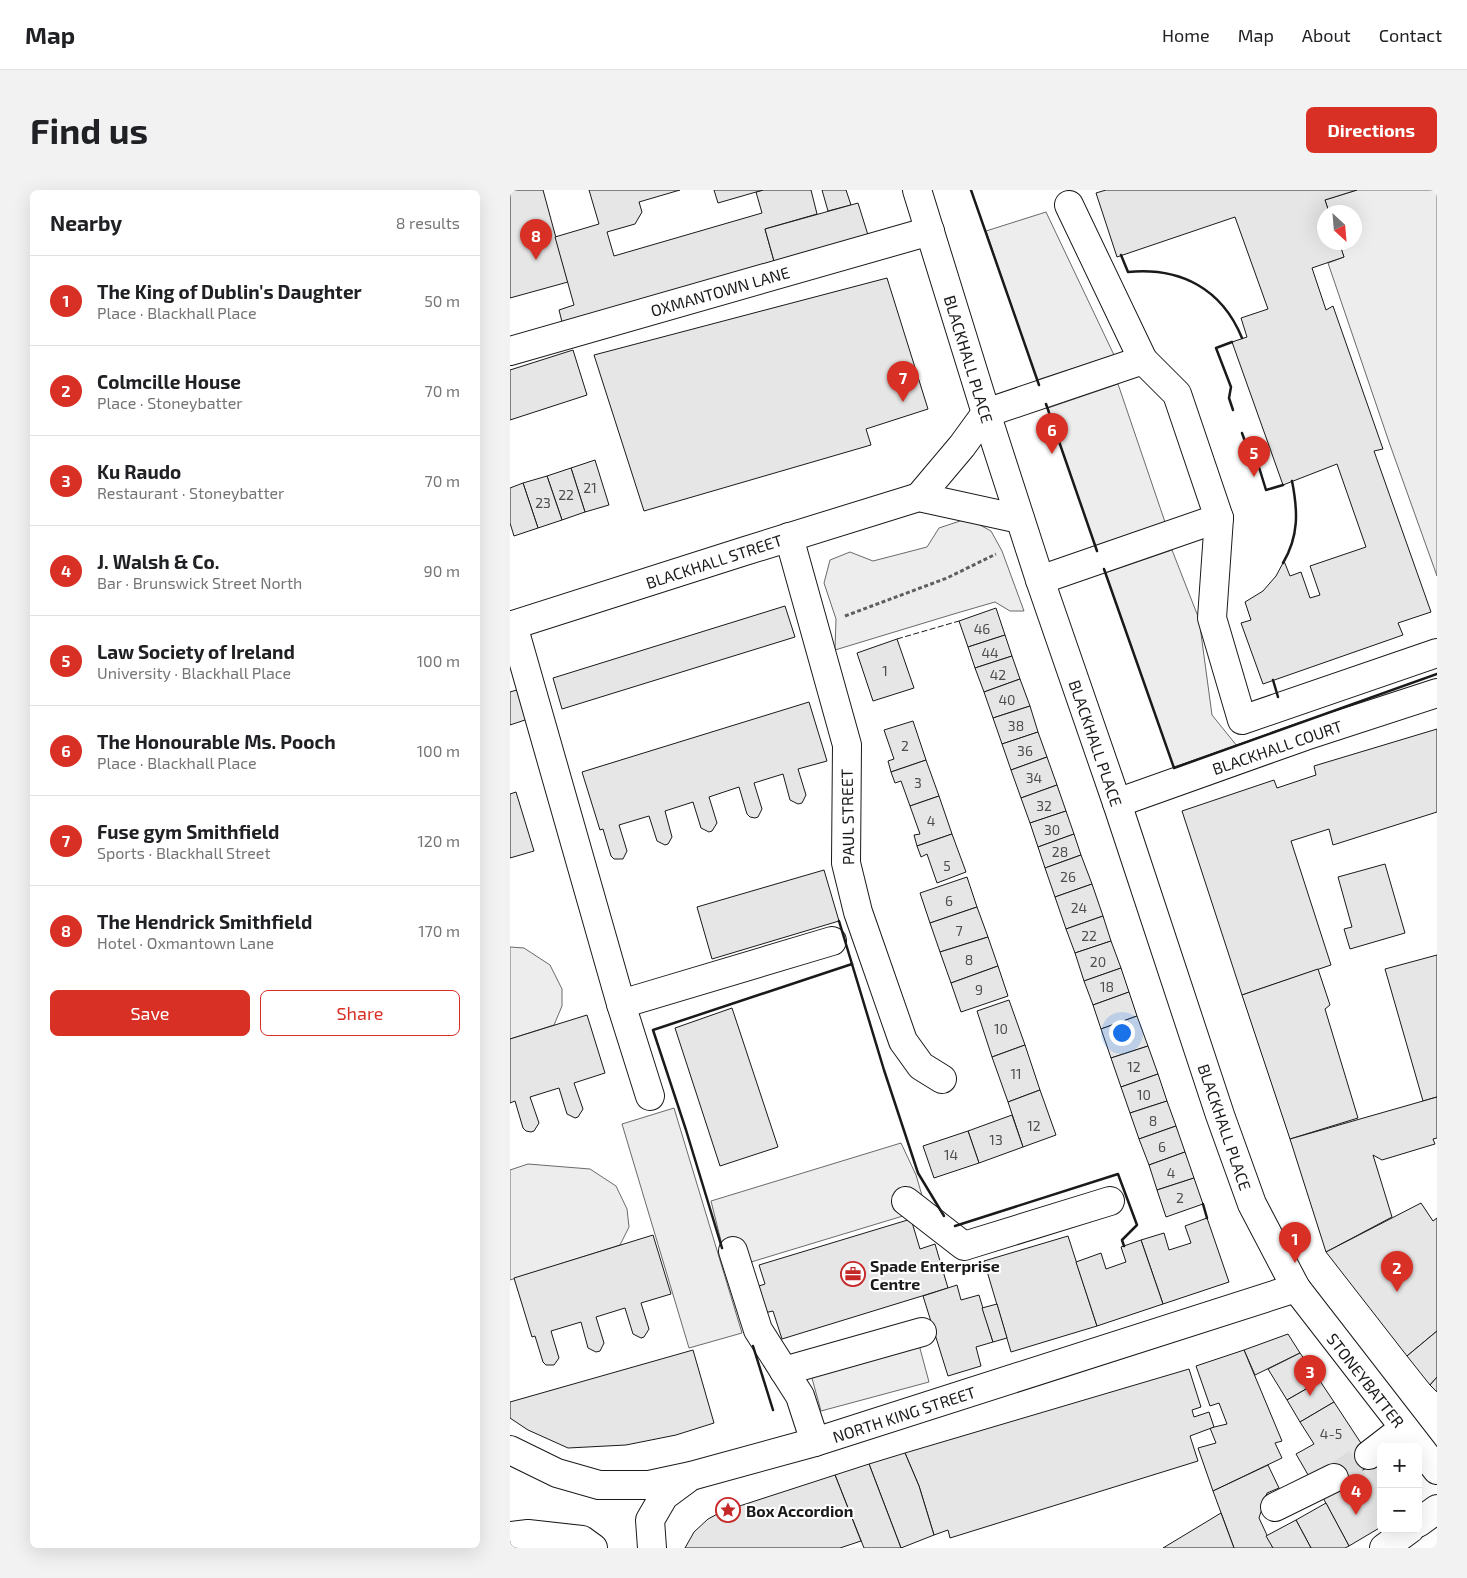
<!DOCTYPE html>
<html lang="en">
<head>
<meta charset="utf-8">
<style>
  :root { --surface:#fff; --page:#f2f2f2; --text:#202124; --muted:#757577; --line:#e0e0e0; --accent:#d93025 }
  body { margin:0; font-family:"Exo 2",sans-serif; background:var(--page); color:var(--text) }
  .controls { position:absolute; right:15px; bottom:15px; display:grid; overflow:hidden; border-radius:8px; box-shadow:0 5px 20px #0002 }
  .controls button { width:45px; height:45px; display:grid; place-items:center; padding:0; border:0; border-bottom:1px solid var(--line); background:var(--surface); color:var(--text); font:25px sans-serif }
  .compass { position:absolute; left:807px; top:15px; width:45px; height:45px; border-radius:50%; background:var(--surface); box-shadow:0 5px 20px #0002; rotate:154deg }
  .you { position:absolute; left:611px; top:842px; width:18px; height:18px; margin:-12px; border:4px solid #fff; border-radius:50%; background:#1a73e8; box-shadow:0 0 0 8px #1a73e833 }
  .badge { display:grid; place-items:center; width:32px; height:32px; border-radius:50%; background:var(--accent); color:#fff; font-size:16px; font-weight:700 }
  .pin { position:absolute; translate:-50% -41px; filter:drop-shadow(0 1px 2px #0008) }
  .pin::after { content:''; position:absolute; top:26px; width:18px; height:15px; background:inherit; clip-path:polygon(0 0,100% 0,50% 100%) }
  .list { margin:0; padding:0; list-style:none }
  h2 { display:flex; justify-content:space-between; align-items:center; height:65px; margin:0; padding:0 20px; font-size:21px }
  h2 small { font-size:16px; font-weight:400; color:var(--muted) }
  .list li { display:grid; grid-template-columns:32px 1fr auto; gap:15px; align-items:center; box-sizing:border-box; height:90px; padding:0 20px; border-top:1px solid var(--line) }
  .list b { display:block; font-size:19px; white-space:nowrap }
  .list p { margin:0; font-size:16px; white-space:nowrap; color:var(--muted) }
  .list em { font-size:16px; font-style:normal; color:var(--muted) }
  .actions { display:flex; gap:10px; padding:15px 20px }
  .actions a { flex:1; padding:11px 0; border:1px solid var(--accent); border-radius:8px; text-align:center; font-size:18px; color:var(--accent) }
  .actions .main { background:var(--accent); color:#fff }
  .map { position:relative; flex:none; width:927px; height:1358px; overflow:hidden; border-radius:8px }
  header { display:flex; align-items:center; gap:30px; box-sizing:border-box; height:70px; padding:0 25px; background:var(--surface); border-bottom:1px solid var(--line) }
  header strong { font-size:24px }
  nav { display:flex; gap:28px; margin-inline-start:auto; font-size:18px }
  .intro { display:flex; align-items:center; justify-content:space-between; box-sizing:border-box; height:120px; padding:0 30px }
  h1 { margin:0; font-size:35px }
  .button { padding:12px 22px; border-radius:8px; background:var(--accent); color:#fff; font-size:18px; font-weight:700 }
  main { display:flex; gap:30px; padding:0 30px }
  aside { flex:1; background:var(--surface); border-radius:8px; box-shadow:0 5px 20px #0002 }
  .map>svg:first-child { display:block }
  .built { fill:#ededed; stroke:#6a6a6a }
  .building { fill:#e6e6e6; stroke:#1a1a1a }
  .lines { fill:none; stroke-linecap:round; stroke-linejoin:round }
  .minor-tunnel { stroke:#ddd; stroke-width:28; stroke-dasharray:28 14; stroke-linecap:butt }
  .minor-casing { stroke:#1a1a1a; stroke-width:30 }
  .major-casing { stroke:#1a1a1a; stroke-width:30 }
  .path { stroke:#5f5f5f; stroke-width:3; stroke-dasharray:4 2.5; stroke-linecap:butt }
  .minor { stroke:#fff; stroke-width:28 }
  .major { stroke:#fff; stroke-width:28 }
  .fence { stroke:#1a1a1a; stroke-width:1; stroke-dasharray:6 2.5; stroke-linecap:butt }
  .wall { stroke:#1a1a1a; stroke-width:2.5 }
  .labels { text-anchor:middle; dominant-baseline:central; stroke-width:4; stroke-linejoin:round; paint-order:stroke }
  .number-label { font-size:14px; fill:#4d4d4d }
  .street-label { font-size:16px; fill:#1a1a1a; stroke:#fff }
  .poi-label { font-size:16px; font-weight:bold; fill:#1a1a1a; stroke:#fff; text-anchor:start }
</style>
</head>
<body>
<header>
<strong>Map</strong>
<nav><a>Home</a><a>Map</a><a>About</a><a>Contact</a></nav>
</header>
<div class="intro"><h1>Find us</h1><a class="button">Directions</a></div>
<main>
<aside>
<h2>Nearby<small>8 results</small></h2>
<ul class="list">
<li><span class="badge">1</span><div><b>The King of Dublin's Daughter</b><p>Place · Blackhall Place</p></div><em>50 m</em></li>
<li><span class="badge">2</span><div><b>Colmcille House</b><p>Place · Stoneybatter</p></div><em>70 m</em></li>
<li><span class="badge">3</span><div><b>Ku Raudo</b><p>Restaurant · Stoneybatter</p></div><em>70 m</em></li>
<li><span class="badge">4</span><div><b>J. Walsh &amp; Co.</b><p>Bar · Brunswick Street North</p></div><em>90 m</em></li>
<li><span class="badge">5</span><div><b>Law Society of Ireland</b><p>University · Blackhall Place</p></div><em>100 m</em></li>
<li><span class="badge">6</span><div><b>The Honourable Ms. Pooch</b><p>Place · Blackhall Place</p></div><em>100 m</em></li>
<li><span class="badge">7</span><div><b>Fuse gym Smithfield</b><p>Sports · Blackhall Street</p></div><em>120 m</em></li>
<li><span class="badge">8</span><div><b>The Hendrick Smithfield</b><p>Hotel · Oxmantown Lane</p></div><em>170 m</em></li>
</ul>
<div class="actions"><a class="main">Save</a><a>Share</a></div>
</aside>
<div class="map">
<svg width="927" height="1358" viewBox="0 0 927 1358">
  <rect width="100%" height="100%" fill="#fff"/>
  <!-- built -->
  <g class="built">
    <polygon points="847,0 927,0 927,386 879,252 818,73 834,67 829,53 844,52 844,22 819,22 815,10"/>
    <polygon points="536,22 604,165 527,190 476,41"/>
    <polygon points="608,194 655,332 585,356 538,218"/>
    <polygon points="453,330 468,334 481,341 492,361 514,421 500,421 485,412 447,423 325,460 326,429 314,393 320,370 340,362 363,371 417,357 429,338"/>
    <polygon points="662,360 689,429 702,525 727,556 664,578 595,383"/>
    <polygon points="0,757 14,758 40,775 52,799 52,816 44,835 0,849"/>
    <polygon points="164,918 232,1143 179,1158 112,934"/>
    <polygon points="391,953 406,985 416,1019 218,1079 201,1011"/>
    <polygon points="18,974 80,979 106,996 117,1019 119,1037 110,1055 0,1090 0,980"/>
    <polygon points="408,1151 419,1192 311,1221 300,1181"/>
  </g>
  <!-- building -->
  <g class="building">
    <polygon points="0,0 33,0 58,92 0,108"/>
    <polygon points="79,0 170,0 129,12 132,22 125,34 97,42 104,66 252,23 246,2 253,0 301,0 307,24 255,39 264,71 52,132 49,120 64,115 45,47 89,34"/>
    <polygon points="204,0 253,0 208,13"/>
    <polygon points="312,0 336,0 341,15 318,21"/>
    <polygon points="596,0 847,0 815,10 819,22 814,22 814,52 829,52 834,67 802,78 816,120 823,116 873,259 864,261 921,422 888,433 893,445 753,494 731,433 741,430 735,412 753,401 766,386 774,371 780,386 791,382 800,408 810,405 800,376 856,357 827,274 773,295 722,152 737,147 731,128 758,119 725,27 607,67 586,3"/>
    <polygon points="348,13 358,45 264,71 255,39"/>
    <polygon points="377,88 418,219 356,239 361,255 134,321 84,165"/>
    <polygon points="63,160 77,205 0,230 0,180"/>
    <polygon points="85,270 99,315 75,322 61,278"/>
    <polygon points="61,278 75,322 52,330 37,286"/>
    <polygon points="37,286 52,330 28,338 13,293"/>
    <polygon points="13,293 28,338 4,346 0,333 0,298"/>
    <polygon points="275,416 285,447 52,519 43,488"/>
    <polygon points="486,418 495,445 458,457 449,431"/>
    <polygon points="495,445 502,466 465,478 458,457"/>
    <polygon points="387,449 404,498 363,511 347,463"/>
    <polygon points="502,466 510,489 474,502 465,478"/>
    <polygon points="510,489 520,516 483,528 474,502"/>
    <polygon points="10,499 18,529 0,535 0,502"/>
    <polygon points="299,512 317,571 288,579 296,605 292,613 288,614 280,610 273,584 244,593 252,619 248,627 245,628 240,627 237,624 229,597 199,607 207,633 202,641 199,642 191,638 183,612 155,621 162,647 158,654 155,655 147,651 139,626 109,635 117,661 113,669 104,669 101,666 93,639 90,640 72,582"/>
    <polygon points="520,516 528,542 492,554 483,528"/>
    <polygon points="403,531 416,570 381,582 378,571 384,569 374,540"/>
    <polygon points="927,539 927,622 823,655 819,639 781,651 821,775 732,805 672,621 764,590 767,598 806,585 804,576"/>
    <polygon points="528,542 537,567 501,580 492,554"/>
    <polygon points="537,567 547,595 511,608 501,580"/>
    <polygon points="416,570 429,606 400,616 391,591 385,593 381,582"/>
    <polygon points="547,595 556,621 520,633 511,608"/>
    <polygon points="6,602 24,661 0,668 0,604"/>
    <polygon points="429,606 442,644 407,656 404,645 410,644 400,616"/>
    <polygon points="556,621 564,644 528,657 520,633"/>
    <polygon points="442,644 456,682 427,693 417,664 411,667 407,656"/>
    <polygon points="564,644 571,665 535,678 528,657"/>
    <polygon points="571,665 582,694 545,707 535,678"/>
    <polygon points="875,674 895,743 840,759 834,739 842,737 828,687"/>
    <polygon points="314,680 329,731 202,769 187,717"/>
    <polygon points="457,687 467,717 420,733 410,703"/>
    <polygon points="582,694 593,726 556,739 545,707"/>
    <polygon points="467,717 478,747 430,762 420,733"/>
    <polygon points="593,726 601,751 565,763 556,739"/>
    <polygon points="478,747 488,776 441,793 430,762"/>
    <polygon points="601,751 611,778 574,791 565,763"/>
    <polygon points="927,765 927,907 913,911 875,779"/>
    <polygon points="488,776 498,806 451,822 441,793"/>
    <polygon points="611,778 619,802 583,815 574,791"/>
    <polygon points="808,779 820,815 815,819 848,928 780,949 732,805"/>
    <polygon points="619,802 627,826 591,839 583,815"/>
    <polygon points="499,810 515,855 482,867 467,821"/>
    <polygon points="222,818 268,957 210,976 165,838"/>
    <polygon points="77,825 95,883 64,893 73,919 68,927 65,928 57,924 49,898 20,907 29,933 24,941 21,942 16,941 13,938 5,911 0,913 0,849"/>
    <polygon points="627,826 638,856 601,868 591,839"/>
    <polygon points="515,855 530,900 498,912 482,867"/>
    <polygon points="638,856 648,884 611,897 601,868"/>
    <polygon points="648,884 657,911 620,923 611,897"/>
    <polygon points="530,900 546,945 513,957 498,912"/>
    <polygon points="927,907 927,948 923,949 925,954 872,970 863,965 882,1027 816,1062 780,949"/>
    <polygon points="657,911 666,936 629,949 620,923"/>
    <polygon points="502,925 513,957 469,973 458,941"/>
    <polygon points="666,936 675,962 639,975 629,949"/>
    <polygon points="458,941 469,973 424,988 413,956"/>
    <polygon points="675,962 684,988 647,1000 639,975"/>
    <polygon points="684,988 693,1014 656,1027 647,1000"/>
    <polygon points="911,1013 923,1031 927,1028 927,1141 897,1166 816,1062"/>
    <polygon points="697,1028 719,1092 653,1114 631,1050 654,1043 659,1060 681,1053 675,1036"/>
    <polygon points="401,1029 410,1059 425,1054 438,1098 272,1149 263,1121 254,1123 246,1097 255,1094 249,1075"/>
    <polygon points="143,1045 161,1104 131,1113 139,1139 134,1147 131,1148 123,1144 115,1118 86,1127 94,1153 90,1161 86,1162 78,1158 71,1132 41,1141 49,1168 44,1175 36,1175 33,1172 25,1146 22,1147 4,1088"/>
    <polygon points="558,1046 587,1136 501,1162 474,1071"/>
    <polygon points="631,1050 653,1114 587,1136 566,1072 591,1063 596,1079 616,1072 611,1057"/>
    <polygon points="447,1095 451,1110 469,1105 483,1152 466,1157 471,1176 438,1186 413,1106"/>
    <polygon points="487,1114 497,1148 483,1152 472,1118"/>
    <polygon points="927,1141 927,1187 920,1195 897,1166"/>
    <polygon points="778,1144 790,1163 745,1185 734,1160"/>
    <polygon points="183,1160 204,1233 166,1245 116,1255 58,1258 18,1240 0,1228 0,1212"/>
    <polygon points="734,1160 772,1251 765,1253 772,1268 703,1301 688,1258 706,1253 700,1238 717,1234 709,1213 700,1216 686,1176"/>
    <polygon points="790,1163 810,1191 777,1210 758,1179"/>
    <polygon points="679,1179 691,1217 682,1220 684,1227 699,1222 704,1237 680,1246 688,1271 440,1348 438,1340 424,1345 409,1296 395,1263"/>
    <polygon points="927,1187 927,1202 920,1195"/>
    <polygon points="810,1191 824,1212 790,1232 777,1210"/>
    <polygon points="824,1212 864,1273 829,1296 801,1290 786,1264 804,1254 790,1232"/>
    <polygon points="395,1263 409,1296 424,1345 391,1358 359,1274"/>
    <polygon points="864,1273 871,1282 871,1337 839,1356 812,1306"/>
    <polygon points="359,1274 391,1358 392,1358 354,1358 325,1285"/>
    <polygon points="758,1275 769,1298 757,1303 749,1328 763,1358 724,1358 703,1301"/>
    <polygon points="325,1285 351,1351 330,1358 175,1358 184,1342 198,1329 211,1322"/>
    <polygon points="816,1313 839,1356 835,1358 801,1358 786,1330"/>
    <polygon points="711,1323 724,1358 653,1358"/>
    <polygon points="786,1330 801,1358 763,1358 756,1346"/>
  </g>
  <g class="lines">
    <!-- minor-tunnel -->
    <polyline class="minor-tunnel" points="824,1288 859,1265"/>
    <defs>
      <g id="minor">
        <polyline points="559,15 633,170"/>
        <polyline points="0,161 420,41"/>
        <polyline points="409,307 452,256 476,223 633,170 667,204 709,328 530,390"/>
        <polyline points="709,328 702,428 732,530 927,463"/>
        <polyline points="279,347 337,555 336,673 348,722 393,851 411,876 432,889"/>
        <polyline points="3,435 111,814 140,906"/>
        <polyline points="0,436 235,361 409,307 510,329"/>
        <polyline points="607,613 795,546 927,503"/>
        <polyline points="111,814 322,751"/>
        <polyline points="396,1011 454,1056 600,1011"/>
        <polyline points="223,1061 248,1140 290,1206 305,1252"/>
        <polyline points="274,1181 412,1142"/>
        <polyline points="0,1260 47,1283 89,1295 139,1295 181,1286 305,1252 786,1098"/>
        <polyline points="859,1265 894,1238"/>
        <polyline points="765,1317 824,1288"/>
        <polyline points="908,1333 927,1319"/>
        <polyline points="0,1346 18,1344 72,1350 83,1358"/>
        <polyline points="142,1358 140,1330 154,1306 177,1289"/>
        <polyline points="874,1358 900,1339"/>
      </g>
      <polyline id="major" points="407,0 476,223 530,390 607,613 710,925 742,1014 786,1098 927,1280"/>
    </defs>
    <!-- minor casing -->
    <use href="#minor" class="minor-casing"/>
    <!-- major casing -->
    <use href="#major" class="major-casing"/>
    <!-- path -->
    <polyline class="path" points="335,426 437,388 486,364"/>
    <!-- minor -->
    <use href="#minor" class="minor"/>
    <!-- major -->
    <use href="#major" class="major"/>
    <!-- fence -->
    <polyline class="fence" points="387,449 449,431"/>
    <!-- wall -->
    <g class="wall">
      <polyline points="461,0 529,195"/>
      <path d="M611,65l7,17c53,-5 94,17 114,66"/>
      <polyline points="722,152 706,158 721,197 719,208 723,220"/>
      <polyline points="536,214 587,361"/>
      <polyline points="732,243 736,254 744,261 756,300 773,295"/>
      <path d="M773,373c16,-27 15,-52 9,-82"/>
      <polyline points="594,379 664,578 927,484"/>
      <polyline points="763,490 768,507"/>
      <polyline points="329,731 374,880 408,983 434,1026"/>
      <polyline points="693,1014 697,1028"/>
      <polyline points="445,1036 608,984 627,1035 612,1050 614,1056"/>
      <polyline points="212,1058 176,940 143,840 342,774"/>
      <polyline points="243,1156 263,1220"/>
    </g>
  </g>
  <!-- icons -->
  <defs>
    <symbol id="office-ring" viewBox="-11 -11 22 22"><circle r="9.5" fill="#fff" stroke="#c62828" stroke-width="1.5"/><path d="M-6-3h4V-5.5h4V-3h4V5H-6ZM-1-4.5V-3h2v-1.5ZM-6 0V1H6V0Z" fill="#c62828"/></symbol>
    <symbol id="sight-ring" viewBox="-11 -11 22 22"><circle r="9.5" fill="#fff" stroke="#c62828" stroke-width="1.5"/><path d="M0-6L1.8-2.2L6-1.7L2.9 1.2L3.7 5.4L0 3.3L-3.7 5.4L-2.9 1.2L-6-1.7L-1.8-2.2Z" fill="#c62828"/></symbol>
  </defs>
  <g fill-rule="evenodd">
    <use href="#office-ring" x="329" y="1070" width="28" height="28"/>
    <use href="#sight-ring" x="204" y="1306" width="28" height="28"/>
  </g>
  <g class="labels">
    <!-- number labels -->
    <g class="number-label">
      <text x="80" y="297">21</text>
      <text x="56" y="304">22</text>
      <text x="33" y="312">23</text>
      <text x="472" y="438">46</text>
      <text x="480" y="462">44</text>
      <text x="375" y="480">1</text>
      <text x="488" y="484">42</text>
      <text x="497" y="509">40</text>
      <text x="506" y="535">38</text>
      <text x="395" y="555">2</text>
      <text x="515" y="560">36</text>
      <text x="524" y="587">34</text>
      <text x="408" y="592">3</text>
      <text x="534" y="615">32</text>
      <text x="421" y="630">4</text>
      <text x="542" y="639">30</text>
      <text x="550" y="661">28</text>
      <text x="437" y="675">5</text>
      <text x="558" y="686">26</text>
      <text x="439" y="710">6</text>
      <text x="569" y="717">24</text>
      <text x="449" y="740">7</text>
      <text x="579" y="745">22</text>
      <text x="459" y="769">8</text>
      <text x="588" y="771">20</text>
      <text x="597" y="796">18</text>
      <text x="469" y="799">9</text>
      <text x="491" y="838">10</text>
      <text x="624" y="876">12</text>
      <text x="506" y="883">11</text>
      <text x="634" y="904">10</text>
      <text x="643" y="930">8</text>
      <text x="524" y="935">12</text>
      <text x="486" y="949">13</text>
      <text x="652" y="956">6</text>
      <text x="441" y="964">14</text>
      <text x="661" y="982">4</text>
      <text x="670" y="1007">2</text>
      <text x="821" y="1243">4-5</text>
    </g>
    <!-- street labels -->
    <g class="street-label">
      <text transform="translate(210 101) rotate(-16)">OXMANTOWN LANE</text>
      <text transform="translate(459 169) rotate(73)">BLACKHALL PLACE</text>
      <text transform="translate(204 371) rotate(-18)">BLACKHALL STREET</text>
      <text transform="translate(586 553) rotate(71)">BLACKHALL PLACE</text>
      <text transform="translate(767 557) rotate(-19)">BLACKHALL COURT</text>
      <text transform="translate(337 627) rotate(-91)">PAUL STREET</text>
      <text transform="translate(715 937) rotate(71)">BLACKHALL PLACE</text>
      <text transform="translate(856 1190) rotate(52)">STONEYBATTER</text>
      <text transform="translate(394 1224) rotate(-18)">NORTH KING STREET</text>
    </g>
    <!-- poi labels -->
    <g class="poi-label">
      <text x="360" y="1075">Spade Enterprise<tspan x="360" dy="18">Centre</tspan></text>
      <text x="236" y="1320">Box Accordion</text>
    </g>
  </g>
</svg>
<div class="controls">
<button>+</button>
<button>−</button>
</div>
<svg class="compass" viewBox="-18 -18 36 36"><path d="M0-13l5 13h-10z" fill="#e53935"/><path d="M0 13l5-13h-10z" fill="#757577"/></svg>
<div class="you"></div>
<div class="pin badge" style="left:785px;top:1073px">1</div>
<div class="pin badge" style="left:887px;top:1102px">2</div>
<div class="pin badge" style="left:800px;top:1206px">3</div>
<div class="pin badge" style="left:846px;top:1325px">4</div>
<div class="pin badge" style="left:744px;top:287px">5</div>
<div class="pin badge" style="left:542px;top:264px">6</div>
<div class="pin badge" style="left:393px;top:212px">7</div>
<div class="pin badge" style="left:26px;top:70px">8</div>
</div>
</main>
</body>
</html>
